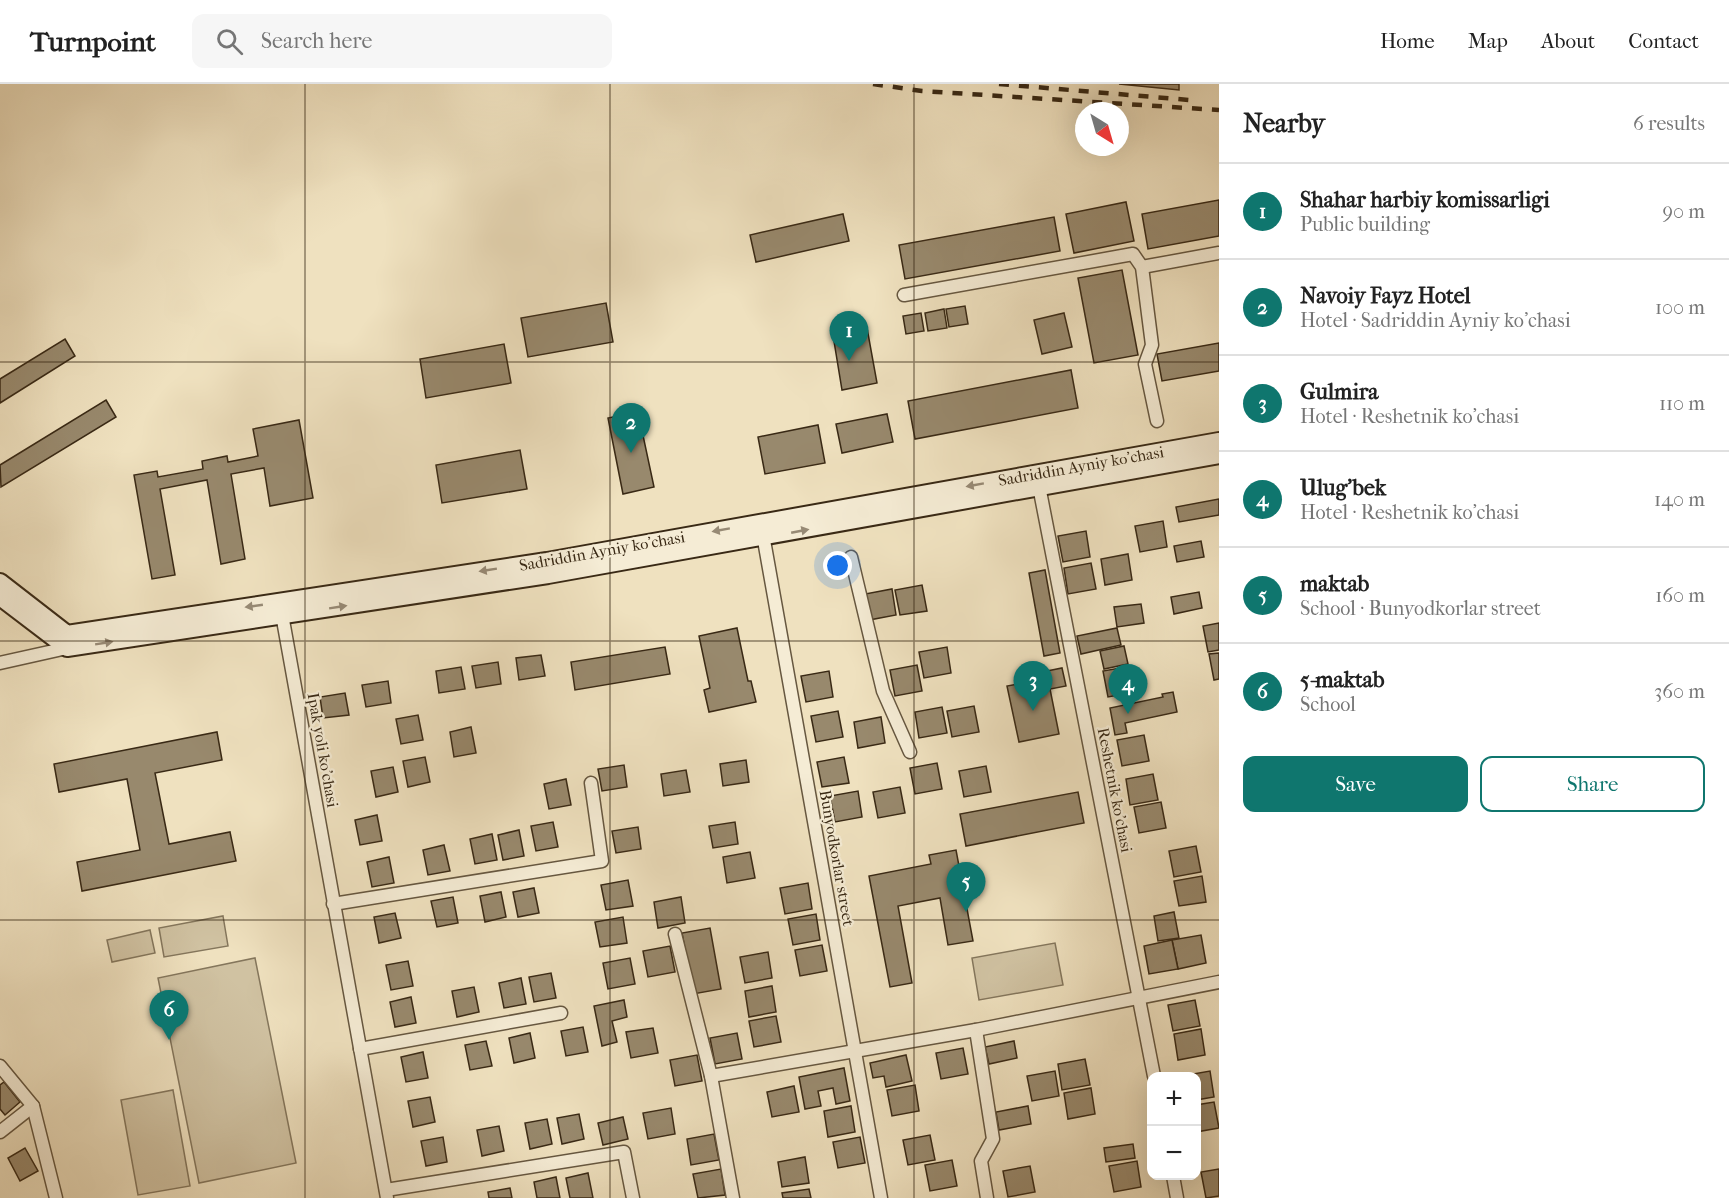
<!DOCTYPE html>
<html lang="en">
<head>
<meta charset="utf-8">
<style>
  :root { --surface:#fff; --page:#f6f6f6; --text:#222; --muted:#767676; --line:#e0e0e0; --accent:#0f766e }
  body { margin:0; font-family:"IM FELL French Canon",serif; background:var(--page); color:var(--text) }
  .controls { position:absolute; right:18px; bottom:18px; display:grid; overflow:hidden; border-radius:12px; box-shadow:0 6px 24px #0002 }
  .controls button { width:54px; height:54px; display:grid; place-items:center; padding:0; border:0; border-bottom:2px solid var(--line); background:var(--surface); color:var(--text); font:30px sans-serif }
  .compass { position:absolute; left:1075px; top:18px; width:54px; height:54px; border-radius:50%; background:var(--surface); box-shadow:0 6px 24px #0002; rotate:143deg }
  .you { position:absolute; left:838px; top:482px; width:21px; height:21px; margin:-15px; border:4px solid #fff; border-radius:50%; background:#1a73e8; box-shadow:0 0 0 9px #1a73e833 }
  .badge { display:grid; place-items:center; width:39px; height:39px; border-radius:50%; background:var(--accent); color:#fff; font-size:20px; font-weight:700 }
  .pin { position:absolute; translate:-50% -50px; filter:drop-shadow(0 2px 3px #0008) }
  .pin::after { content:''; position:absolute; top:32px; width:21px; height:18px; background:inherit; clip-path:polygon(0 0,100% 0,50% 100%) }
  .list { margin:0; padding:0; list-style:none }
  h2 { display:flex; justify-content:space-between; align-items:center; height:78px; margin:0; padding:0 24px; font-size:26px }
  h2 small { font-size:20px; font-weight:400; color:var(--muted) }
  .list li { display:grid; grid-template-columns:39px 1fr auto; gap:18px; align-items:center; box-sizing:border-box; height:96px; padding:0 24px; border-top:2px solid var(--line) }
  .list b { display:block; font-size:22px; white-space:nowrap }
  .list p { margin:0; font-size:20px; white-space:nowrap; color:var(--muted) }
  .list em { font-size:20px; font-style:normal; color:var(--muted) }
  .actions { display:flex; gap:12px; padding:18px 24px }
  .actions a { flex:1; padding:14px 0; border:2px solid var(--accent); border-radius:12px; text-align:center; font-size:21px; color:var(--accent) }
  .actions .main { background:var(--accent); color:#fff }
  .icon { flex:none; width:33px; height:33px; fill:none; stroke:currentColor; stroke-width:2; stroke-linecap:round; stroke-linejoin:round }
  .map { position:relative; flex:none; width:1219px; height:1114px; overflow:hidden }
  header { display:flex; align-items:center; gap:36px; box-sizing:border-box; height:84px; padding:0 30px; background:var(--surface); border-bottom:2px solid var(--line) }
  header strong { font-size:28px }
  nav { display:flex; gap:33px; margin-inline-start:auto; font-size:21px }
  .search { width:420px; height:54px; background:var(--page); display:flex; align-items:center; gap:15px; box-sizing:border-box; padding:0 21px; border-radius:12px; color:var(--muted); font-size:22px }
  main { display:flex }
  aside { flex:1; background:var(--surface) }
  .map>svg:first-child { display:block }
  .green { fill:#d0c2a2; stroke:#84765c; stroke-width:1.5 }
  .building { fill:#98896d; stroke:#392915; stroke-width:1.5 }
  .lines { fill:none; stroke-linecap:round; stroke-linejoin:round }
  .minor-casing { stroke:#665740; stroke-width:15 }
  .secondary-casing { stroke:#392915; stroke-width:20 }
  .minor { stroke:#f5ecd5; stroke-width:12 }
  .secondary { stroke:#f5ecd5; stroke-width:16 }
  .rail { stroke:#392915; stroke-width:4.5; stroke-dasharray:10 10; stroke-linecap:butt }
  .oneway { fill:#978a75 }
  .grid { fill:none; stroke:#392915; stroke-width:1.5; stroke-opacity:0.55 }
  .labels { text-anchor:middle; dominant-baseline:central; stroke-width:4.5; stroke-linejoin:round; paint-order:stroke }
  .street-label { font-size:16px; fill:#392915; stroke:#f5ecd5 }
</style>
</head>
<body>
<header>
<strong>Turnpoint</strong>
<div class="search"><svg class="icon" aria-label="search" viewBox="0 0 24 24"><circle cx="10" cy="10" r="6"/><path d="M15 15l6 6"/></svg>Search here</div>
<nav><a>Home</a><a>Map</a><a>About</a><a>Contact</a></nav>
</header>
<main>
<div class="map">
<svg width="1219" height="1114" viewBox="0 0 1219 1114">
  <rect width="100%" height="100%" fill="#efe1bf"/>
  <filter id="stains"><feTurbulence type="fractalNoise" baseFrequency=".00333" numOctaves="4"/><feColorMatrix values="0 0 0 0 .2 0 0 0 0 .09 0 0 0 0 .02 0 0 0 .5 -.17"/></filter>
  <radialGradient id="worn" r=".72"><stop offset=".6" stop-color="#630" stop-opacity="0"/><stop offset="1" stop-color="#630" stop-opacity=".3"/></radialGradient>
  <!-- green -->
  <g class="green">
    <polygon points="223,832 228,862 164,873 159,844"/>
    <polygon points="150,846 155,869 112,878 107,856"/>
    <polygon points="1055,859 1063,901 979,916 972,874"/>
    <polygon points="255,874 296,1079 199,1099 158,894"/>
    <polygon points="173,1006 190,1102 138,1111 121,1016"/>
  </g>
  <!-- building -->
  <g class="building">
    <polygon points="1119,0 1179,0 1179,6"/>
    <polygon points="1219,116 1219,152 1148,165 1142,130"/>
    <polygon points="1126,118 1134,157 1074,169 1066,130"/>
    <polygon points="843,130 849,157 756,178 750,151"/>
    <polygon points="1054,133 1060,167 905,195 899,161"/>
    <polygon points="1122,186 1138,271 1094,279 1078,194"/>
    <polygon points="606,219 613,258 528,273 521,234"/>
    <polygon points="965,222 968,240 949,243 946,225"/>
    <polygon points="944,225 947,244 928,247 925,229"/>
    <polygon points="921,229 924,247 906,250 903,232"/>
    <polygon points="1064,229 1072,263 1042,270 1034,236"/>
    <polygon points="867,244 877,299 842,306 833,251"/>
    <polygon points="65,255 75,272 0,319 0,295"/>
    <polygon points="1219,259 1219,287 1162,297 1157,270"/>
    <polygon points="504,260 511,299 426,314 420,275"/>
    <polygon points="1071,286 1078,324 915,355 908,317"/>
    <polygon points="106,316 116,333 1,403 0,381"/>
    <polygon points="638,328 654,403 623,410 608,334"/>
    <polygon points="887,330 893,358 842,369 836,340"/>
    <polygon points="299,336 313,414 270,422 264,384 231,390 245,475 221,480 207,396 160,405 175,491 152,495 134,391 157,387 158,393 203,385 202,377 227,372 228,378 258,372 253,345"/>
    <polygon points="818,341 825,379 765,390 758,353"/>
    <polygon points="520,366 527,405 442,419 436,381"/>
    <polygon points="1219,415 1219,431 1179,438 1176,423"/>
    <polygon points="1163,437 1167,463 1140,468 1135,442"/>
    <polygon points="1086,447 1090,473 1063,478 1058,452"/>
    <polygon points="1201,457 1204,473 1177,478 1174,462"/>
    <polygon points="1128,470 1132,496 1105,501 1101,475"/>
    <polygon points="1091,479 1096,505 1068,510 1064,484"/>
    <polygon points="1045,486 1060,569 1044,572 1029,489"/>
    <polygon points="922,501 927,527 900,531 895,506"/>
    <polygon points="892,505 896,531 869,536 865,510"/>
    <polygon points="1199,508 1202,524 1174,530 1171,513"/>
    <polygon points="1141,520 1144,539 1117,543 1114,523"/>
    <polygon points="1219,539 1219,566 1208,568 1203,542"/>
    <polygon points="737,544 748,597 751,597 756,618 709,628 704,606 710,604 699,552"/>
    <polygon points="1117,544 1121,561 1081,570 1077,552"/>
    <polygon points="1124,562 1128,580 1104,585 1100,567"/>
    <polygon points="665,563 670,590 575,606 571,578"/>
    <polygon points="947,563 951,589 924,594 919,568"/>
    <polygon points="1219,569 1219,595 1214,596 1209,570"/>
    <polygon points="541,571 545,592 519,596 516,574"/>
    <polygon points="498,578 501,600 476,604 472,582"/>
    <polygon points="917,581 922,607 895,612 890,586"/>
    <polygon points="1131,582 1135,608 1108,613 1103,587"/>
    <polygon points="461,583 465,605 439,609 436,587"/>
    <polygon points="1062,584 1066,602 1050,605 1059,650 1019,658 1007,602 1039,596 1037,589"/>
    <polygon points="829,587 833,613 806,618 801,592"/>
    <polygon points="388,597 391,619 366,623 362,601"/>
    <polygon points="1173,608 1177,628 1125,639 1127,649 1115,651 1110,624 1163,613 1162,610"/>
    <polygon points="345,609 349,631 323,634 320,613"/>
    <polygon points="974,622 979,648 952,653 947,627"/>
    <polygon points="942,623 947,649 919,654 915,628"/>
    <polygon points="838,627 843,653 816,658 811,632"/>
    <polygon points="418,631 423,656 401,660 396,635"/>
    <polygon points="881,633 885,659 858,664 854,638"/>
    <polygon points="471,643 476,669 454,673 450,648"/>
    <polygon points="217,648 222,676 155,689 169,760 230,748 236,777 82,807 77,778 140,766 127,695 59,708 54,680"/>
    <polygon points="1144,651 1149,677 1122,682 1117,656"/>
    <polygon points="425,673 430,698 408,703 403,677"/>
    <polygon points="844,673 849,699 822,703 817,678"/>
    <polygon points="746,676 749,698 723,702 720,680"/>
    <polygon points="937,679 942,705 915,710 910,684"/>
    <polygon points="624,681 627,703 602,707 598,685"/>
    <polygon points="986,682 991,708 964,713 959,687"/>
    <polygon points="393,683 398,708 376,713 371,687"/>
    <polygon points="686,686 690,708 664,712 661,690"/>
    <polygon points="1153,690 1158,716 1130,721 1126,695"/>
    <polygon points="566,695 571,721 549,725 544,700"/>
    <polygon points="900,703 905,729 878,734 873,708"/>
    <polygon points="858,707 862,733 835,738 830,712"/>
    <polygon points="1078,708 1084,739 966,762 960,730"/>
    <polygon points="1161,718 1166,744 1139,749 1134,723"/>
    <polygon points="377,731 382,757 360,761 355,736"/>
    <polygon points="553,738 558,763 536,767 531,742"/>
    <polygon points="735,738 738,760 713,764 709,742"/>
    <polygon points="638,743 641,765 616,769 612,747"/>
    <polygon points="519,746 524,772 503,776 498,751"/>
    <polygon points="492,750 497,776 475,780 470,755"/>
    <polygon points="444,761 450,787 428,791 423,766"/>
    <polygon points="1196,762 1201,788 1174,793 1169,767"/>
    <polygon points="956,766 973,857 948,861 940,814 898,822 912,899 890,903 869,792 931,780 929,771"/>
    <polygon points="750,768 755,794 727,799 723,773"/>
    <polygon points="389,773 394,799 372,803 367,778"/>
    <polygon points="1202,792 1206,818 1179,822 1174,797"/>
    <polygon points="628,796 633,822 606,826 601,801"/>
    <polygon points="808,799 812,825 785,830 780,804"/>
    <polygon points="534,804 539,829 518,833 513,808"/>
    <polygon points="501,808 506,833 485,838 480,812"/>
    <polygon points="453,813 458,839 437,843 431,817"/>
    <polygon points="681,813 685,839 658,844 654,818"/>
    <polygon points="1174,828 1179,854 1158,857 1154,832"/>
    <polygon points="395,829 401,854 379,859 374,833"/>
    <polygon points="816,830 820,856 793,861 788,835"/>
    <polygon points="623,833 627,859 600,863 595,838"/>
    <polygon points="710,844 721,905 693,910 682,849"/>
    <polygon points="1201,851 1206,879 1178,885 1172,856"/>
    <polygon points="1172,856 1178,885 1149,890 1144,862"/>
    <polygon points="822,861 827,887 800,892 795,866"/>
    <polygon points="670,862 675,888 648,893 643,867"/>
    <polygon points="768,868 772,894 745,899 740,873"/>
    <polygon points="630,874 635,900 608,905 603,879"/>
    <polygon points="408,877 413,902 391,906 386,881"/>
    <polygon points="551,889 556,914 534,918 529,893"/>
    <polygon points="521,894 526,920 504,924 499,899"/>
    <polygon points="772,902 776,928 749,933 745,907"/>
    <polygon points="474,903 479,928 457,933 452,907"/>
    <polygon points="411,913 416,939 395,943 390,918"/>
    <polygon points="624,916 627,933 612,937 617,958 602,962 594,922"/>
    <polygon points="1195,916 1200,942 1173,947 1168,921"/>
    <polygon points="776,932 781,958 754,963 749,937"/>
    <polygon points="583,943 588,968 566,972 561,947"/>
    <polygon points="653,944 658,969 631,974 626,948"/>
    <polygon points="1201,945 1205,971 1178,976 1174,950"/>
    <polygon points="530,949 535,974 514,979 509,954"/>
    <polygon points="737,949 742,975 715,980 710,954"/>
    <polygon points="486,957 492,982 470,986 465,961"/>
    <polygon points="1014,957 1017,974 989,980 985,963"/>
    <polygon points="963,964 968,990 941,995 936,969"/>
    <polygon points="423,968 428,994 406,998 401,973"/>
    <polygon points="697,971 702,997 675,1002 670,976"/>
    <polygon points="906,971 912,997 886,1003 884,992 873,994 870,979"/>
    <polygon points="1085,975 1090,1001 1062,1006 1058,980"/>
    <polygon points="844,984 850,1017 836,1020 833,1004 818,1007 821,1022 805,1025 799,993"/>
    <polygon points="1055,987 1059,1012 1032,1017 1027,992"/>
    <polygon points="1210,987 1214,1013 1196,1016 1196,992 1182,992"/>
    <polygon points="4,998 20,1018 5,1031 0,1025 0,1001"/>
    <polygon points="915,1001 919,1027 892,1032 887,1006"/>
    <polygon points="794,1002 799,1028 772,1033 767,1008"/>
    <polygon points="1091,1004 1095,1030 1068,1035 1064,1009"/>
    <polygon points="430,1013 435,1038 413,1043 408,1017"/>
    <polygon points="1214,1018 1219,1044 1196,1048 1196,1021"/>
    <polygon points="851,1022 855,1048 828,1053 824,1027"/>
    <polygon points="1028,1022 1031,1040 999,1046 996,1028"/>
    <polygon points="671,1024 675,1050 648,1055 643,1029"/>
    <polygon points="579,1030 584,1055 562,1060 557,1034"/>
    <polygon points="623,1033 628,1055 603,1061 598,1039"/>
    <polygon points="547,1035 552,1060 530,1065 525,1039"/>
    <polygon points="499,1042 504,1067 482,1072 477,1046"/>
    <polygon points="714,1050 719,1076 691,1081 687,1055"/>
    <polygon points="930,1051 935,1076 908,1081 903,1056"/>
    <polygon points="443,1053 447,1078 426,1082 421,1057"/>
    <polygon points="860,1053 865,1079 838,1084 833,1058"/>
    <polygon points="1133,1060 1135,1074 1106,1078 1104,1064"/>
    <polygon points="25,1064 38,1087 20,1097 8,1074"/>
    <polygon points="805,1073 809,1099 782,1103 778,1078"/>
    <polygon points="952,1076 957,1102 930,1107 925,1081"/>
    <polygon points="1137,1077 1141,1103 1114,1108 1109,1082"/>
    <polygon points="1030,1082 1035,1108 1008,1113 1003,1087"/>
    <polygon points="721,1085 725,1111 698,1114 693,1090"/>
    <polygon points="1219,1085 1219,1112 1206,1114 1201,1088"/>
    <polygon points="588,1089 593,1114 570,1114 566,1094"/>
    <polygon points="556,1093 560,1114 537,1114 534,1098"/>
    <polygon points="510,1104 512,1114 489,1114 488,1108"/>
    <polygon points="809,1105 811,1114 783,1114 782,1109"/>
  </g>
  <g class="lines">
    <defs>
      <g id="minor">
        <polyline points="1142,183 1219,169"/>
        <polyline points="904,211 1133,170 1142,183 1152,261 1145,280 1157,337"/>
        <polyline points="1038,397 1154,992"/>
        <polyline points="762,445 881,1114"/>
        <polyline points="851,473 883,607 910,668"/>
        <polyline points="281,525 387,1114"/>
        <polyline points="0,579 67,564"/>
        <polyline points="333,820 602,777 591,699"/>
        <polyline points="675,850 711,992 733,1114"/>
        <polyline points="976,946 993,1055 981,1077 987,1114"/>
        <polyline points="360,965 561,929"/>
        <polyline points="0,982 33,1022 56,1114"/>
        <polyline points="711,992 976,946 1219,898"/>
        <polyline points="0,1048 33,1022"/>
        <polyline points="1173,1092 1177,1114"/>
        <polyline points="386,1106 624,1068 633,1114"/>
      </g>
      <g id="secondary">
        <polyline points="0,498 67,550 547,477 1219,357"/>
        <polyline points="0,513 67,564 548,491 1219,371"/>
      </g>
    </defs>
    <!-- minor casing -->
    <use href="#minor" class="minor-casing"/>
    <!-- secondary casing -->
    <use href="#secondary" class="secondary-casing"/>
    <!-- minor -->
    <use href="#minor" class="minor"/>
    <!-- secondary -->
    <use href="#secondary" class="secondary"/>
    <!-- rail -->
    <g class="rail">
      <polyline points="873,0 922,7 1219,26"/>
      <polyline points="999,0 1189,16"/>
    </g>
  </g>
  <!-- one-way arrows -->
  <defs><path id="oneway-solid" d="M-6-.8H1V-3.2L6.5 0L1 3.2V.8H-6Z" transform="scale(1.5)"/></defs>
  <g class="oneway">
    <use href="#oneway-solid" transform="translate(975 401) rotate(170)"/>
    <use href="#oneway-solid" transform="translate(721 446) rotate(170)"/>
    <use href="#oneway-solid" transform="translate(800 447) rotate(-11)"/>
    <use href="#oneway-solid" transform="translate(488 486) rotate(171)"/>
    <use href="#oneway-solid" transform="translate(254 522) rotate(172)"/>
    <use href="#oneway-solid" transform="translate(338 523) rotate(-9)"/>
    <use href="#oneway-solid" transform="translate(104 559) rotate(-9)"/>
  </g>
  <!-- grid -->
  <path class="grid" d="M305,0v1114M610,0v1114M914,0v1114M0,278h1219M0,557h1219M0,836h1219"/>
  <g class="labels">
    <!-- street labels -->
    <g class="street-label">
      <text transform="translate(1081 382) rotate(-10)">Sadriddin Ayniy ko'chasi</text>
      <text transform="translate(602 467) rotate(-10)">Sadriddin Ayniy ko'chasi</text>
      <text transform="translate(323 666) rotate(80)">Ipak yoli ko'chasi</text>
      <text transform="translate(1115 706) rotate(79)">Reshetnik ko'chasi</text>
      <text transform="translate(837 774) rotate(80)">Bunyodkorlar street</text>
    </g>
  </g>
  <rect width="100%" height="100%" filter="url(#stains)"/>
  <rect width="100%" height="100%" fill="url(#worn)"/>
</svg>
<div class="controls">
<button>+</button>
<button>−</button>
</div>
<svg class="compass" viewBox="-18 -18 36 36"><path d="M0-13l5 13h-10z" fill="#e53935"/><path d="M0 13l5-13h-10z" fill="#767676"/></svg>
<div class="you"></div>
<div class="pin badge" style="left:849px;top:277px">1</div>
<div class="pin badge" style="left:631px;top:369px">2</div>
<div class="pin badge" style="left:1033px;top:627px">3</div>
<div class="pin badge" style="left:1128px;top:630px">4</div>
<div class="pin badge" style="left:966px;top:828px">5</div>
<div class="pin badge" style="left:169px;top:956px">6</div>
</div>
<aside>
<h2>Nearby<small>6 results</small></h2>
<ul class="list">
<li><span class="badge">1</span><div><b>Shahar harbiy komissarligi</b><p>Public building</p></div><em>90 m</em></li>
<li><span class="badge">2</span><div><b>Navoiy Fayz Hotel</b><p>Hotel · Sadriddin Ayniy ko'chasi</p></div><em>100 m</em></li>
<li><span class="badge">3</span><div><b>Gulmira</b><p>Hotel · Reshetnik ko'chasi</p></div><em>110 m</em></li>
<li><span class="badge">4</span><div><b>Ulug'bek</b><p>Hotel · Reshetnik ko'chasi</p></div><em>140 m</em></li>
<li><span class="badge">5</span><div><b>maktab</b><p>School · Bunyodkorlar street</p></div><em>160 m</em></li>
<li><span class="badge">6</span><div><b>5-maktab</b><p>School</p></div><em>360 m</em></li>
</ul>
<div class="actions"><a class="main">Save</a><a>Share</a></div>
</aside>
</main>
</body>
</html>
